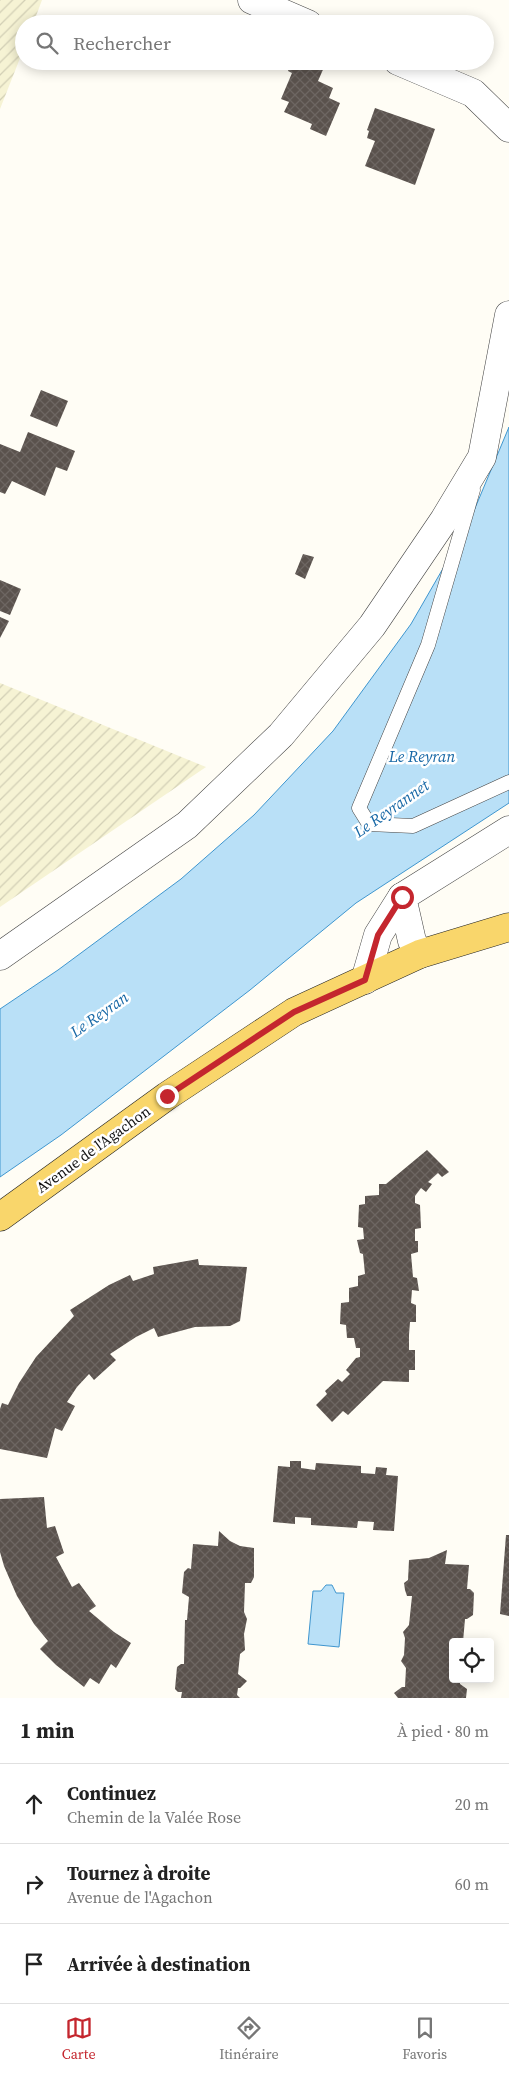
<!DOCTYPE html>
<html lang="fr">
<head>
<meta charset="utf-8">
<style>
  :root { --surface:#fff; --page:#f6f6f6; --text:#222; --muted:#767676; --line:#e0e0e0; --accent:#c4262e }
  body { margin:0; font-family:"Source Serif 4",serif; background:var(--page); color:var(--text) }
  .controls { position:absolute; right:15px; bottom:15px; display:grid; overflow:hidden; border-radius:5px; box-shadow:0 2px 12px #0003 }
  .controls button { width:45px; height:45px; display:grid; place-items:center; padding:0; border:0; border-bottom:1px solid var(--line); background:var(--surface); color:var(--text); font:25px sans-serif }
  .stop { position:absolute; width:15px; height:15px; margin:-11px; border:4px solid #c4262e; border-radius:50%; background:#fff }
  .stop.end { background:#c4262e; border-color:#fff; box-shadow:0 1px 5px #0008 }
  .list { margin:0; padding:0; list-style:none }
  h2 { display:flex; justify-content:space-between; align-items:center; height:65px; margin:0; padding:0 20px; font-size:21px }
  h2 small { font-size:16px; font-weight:400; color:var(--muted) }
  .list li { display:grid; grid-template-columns:32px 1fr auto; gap:15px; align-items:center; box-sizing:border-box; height:80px; padding:0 20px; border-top:1px solid var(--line) }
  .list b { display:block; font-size:19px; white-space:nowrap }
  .list p { margin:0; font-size:16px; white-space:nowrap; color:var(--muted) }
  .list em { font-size:16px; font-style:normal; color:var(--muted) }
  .icon { flex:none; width:28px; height:28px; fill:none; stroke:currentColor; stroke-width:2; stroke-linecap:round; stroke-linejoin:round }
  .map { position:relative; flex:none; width:509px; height:1698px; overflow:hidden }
  .search { position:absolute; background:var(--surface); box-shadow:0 2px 12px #0003; left:15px; right:15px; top:15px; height:55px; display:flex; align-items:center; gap:12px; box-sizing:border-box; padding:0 18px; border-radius:28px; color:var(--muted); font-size:19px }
  .sheet { height:305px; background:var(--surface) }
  nav { display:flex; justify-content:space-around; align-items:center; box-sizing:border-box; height:70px; border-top:1px solid var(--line); background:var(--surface); font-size:14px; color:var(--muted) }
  nav a { display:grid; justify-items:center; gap:2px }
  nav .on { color:var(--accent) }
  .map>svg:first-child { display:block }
  .farmland { fill:url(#farmland-furrows) }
  .water { fill:#b9e0f7; stroke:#3f96cf }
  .building { fill:url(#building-cross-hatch) }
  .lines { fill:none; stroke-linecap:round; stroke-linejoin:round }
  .service-casing { stroke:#444; stroke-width:15 }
  .minor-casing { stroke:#444; stroke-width:29 }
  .primary-casing { stroke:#222; stroke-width:29 }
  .service { stroke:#fff; stroke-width:14 }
  .minor { stroke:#fff; stroke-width:28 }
  .primary { stroke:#f9d66b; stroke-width:28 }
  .route { stroke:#c4262e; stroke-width:6 }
  .labels { text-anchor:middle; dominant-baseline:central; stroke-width:5; stroke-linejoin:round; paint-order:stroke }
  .street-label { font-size:15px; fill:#111; stroke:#fff }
  .water-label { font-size:16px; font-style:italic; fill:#1768a6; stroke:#fff }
</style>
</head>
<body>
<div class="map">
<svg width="509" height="1698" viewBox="0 0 509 1698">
  <defs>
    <pattern id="farmland-furrows" width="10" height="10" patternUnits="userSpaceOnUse" patternTransform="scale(1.25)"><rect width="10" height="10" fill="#f6f3d4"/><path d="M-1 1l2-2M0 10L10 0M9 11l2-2" fill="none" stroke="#d2cfb5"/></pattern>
    <pattern id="building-cross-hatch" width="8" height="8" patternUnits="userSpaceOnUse" patternTransform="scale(1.25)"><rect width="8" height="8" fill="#5a524d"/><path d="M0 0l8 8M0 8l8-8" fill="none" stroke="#6d6662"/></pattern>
  </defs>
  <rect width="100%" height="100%" fill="#fffdf5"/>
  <!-- farmland -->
  <g class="farmland">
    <polygon points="0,0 42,0 33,24 24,24 24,48 0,109"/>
    <polygon points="0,683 206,767 0,907"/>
  </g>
  <!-- water -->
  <g class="water">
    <polygon points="509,427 509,803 356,903 250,990 61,1135 0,1177 0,1009 58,970 181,879 254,815 333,731 411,624 468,525"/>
    <polygon points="326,1585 332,1585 336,1593 344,1593 339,1647 308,1644 313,1591 321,1591"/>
  </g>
  <!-- building -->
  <g class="building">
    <polygon points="292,61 316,61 325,65 318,81 333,88 329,98 340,103 326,136 310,129 312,124 284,112 289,102 281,99 292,73 288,71"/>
    <polygon points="375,108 435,129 415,185 365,166 375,141 367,138 369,131 367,130"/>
    <polygon points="41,390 68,401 57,427 30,416"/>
    <polygon points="28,432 75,451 67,471 56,467 45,496 12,481 5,494 0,492 0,444 20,452"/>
    <polygon points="303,554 314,557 305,579 295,574"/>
    <polygon points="0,580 21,589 10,615 0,611"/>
    <polygon points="0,617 9,621 0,638"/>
    <polygon points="427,1150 449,1172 442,1177 438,1173 428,1182 432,1184 426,1192 421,1188 415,1196 415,1203 420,1205 421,1228 415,1229 415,1241 418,1241 418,1252 411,1254 413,1277 417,1278 419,1291 412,1290 411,1303 416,1305 416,1322 410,1322 409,1335 409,1350 415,1350 415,1370 409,1370 409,1382 383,1381 348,1415 343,1411 332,1422 316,1405 327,1394 325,1391 338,1379 342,1382 350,1374 346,1370 356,1358 360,1357 360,1348 356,1348 354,1338 347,1338 346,1325 340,1324 341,1303 349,1302 349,1288 358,1286 358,1276 365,1274 363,1254 360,1253 357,1240 364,1239 363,1228 358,1227 359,1205 365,1204 365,1196 379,1195 379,1184 386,1184"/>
    <polygon points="198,1259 199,1265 247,1267 240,1321 230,1326 195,1327 158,1337 154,1328 136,1337 110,1354 116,1360 94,1380 89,1374 77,1387 67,1402 75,1406 62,1431 55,1428 47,1458 0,1449 0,1409 2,1403 8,1405 19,1383 36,1357 74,1316 70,1310 109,1285 130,1275 133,1281 154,1274 153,1267"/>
    <polygon points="290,1461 301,1461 301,1468 315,1470 316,1463 361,1466 361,1473 375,1474 376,1467 387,1468 386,1475 398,1476 394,1531 373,1530 374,1522 358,1521 357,1528 311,1525 311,1518 295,1517 295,1524 273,1522 278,1466 290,1467"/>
    <polygon points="44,1497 47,1528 55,1526 64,1553 56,1557 72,1587 79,1583 96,1606 89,1611 114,1632 131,1643 116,1668 111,1664 99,1684 90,1678 84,1687 56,1665 40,1649 48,1641 34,1624 17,1596 4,1566 0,1552 0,1499"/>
    <polygon points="219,1531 230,1541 240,1546 254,1548 254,1577 251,1583 245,1583 244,1612 247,1619 244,1634 245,1650 240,1654 238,1674 247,1681 240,1688 238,1688 237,1695 240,1698 181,1698 182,1692 178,1692 175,1689 177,1667 181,1664 184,1664 185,1620 187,1620 189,1597 182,1593 184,1572 188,1568 191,1569 193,1544 218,1546"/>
    <polygon points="506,1535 509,1535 509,1616 500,1614"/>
    <polygon points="447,1550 445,1564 469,1565 467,1589 470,1589 474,1593 473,1615 467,1619 465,1619 463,1642 453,1642 453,1679 460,1679 460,1684 467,1689 466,1698 398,1698 394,1693 402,1687 405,1687 406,1668 401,1661 404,1655 405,1638 403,1632 409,1625 412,1596 407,1596 405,1590 404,1583 408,1580 409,1560 429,1558"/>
  </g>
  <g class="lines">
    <defs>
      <polyline id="service" points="473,490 428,645 359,808 369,824 413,826 509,782"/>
      <g id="minor">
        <polyline points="252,0 308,24"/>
        <polyline points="398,61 473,93 509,128"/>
        <polyline points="420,954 412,941 402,897 509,830"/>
        <polyline points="0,956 187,825 281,735 372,626 444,520 482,457 509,315"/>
        <polyline points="365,980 378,935 402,897"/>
      </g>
      <polyline id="primary" points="0,1217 167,1096 294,1012 420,954 509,927"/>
    </defs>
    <!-- service casing -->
    <use href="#service" class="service-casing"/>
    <!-- minor casing -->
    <use href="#minor" class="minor-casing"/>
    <!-- primary casing -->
    <use href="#primary" class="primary-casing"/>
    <!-- service -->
    <use href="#service" class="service"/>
    <!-- minor -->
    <use href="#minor" class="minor"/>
    <!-- primary -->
    <use href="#primary" class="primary"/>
  </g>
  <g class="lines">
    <!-- route -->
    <polyline class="route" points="167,1096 294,1012 365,980 378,935 402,897"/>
  </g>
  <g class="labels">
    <!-- street labels -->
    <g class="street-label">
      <text transform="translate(93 1149) rotate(-36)">Avenue de l'Agachon</text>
    </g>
    <!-- water labels -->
    <g class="water-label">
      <text x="422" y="756">Le Reyran</text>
      <text transform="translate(391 808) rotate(-35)">Le Reyrannet</text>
      <text transform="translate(99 1014) rotate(-35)">Le Reyran</text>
    </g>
  </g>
</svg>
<div class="controls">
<button><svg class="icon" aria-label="locate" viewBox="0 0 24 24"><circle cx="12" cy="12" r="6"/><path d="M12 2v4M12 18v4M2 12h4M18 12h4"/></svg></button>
</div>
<div class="stop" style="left:402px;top:897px"></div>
<div class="stop end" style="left:167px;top:1096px"></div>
<div class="search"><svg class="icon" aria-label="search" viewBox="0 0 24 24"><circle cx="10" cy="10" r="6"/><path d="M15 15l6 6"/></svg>Rechercher</div>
</div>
<section class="sheet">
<h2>1 min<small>À pied · 80 m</small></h2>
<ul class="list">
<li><svg class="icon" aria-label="ahead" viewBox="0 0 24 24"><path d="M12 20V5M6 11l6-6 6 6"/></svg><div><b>Continuez</b><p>Chemin de la Valée Rose</p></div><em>20 m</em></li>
<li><svg class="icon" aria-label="right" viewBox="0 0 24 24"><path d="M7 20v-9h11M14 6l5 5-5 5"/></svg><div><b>Tournez à droite</b><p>Avenue de l'Agachon</p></div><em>60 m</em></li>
<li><svg class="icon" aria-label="arrive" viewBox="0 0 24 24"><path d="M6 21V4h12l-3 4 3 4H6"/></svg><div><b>Arrivée à destination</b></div></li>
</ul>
</section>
<nav>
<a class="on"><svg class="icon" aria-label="map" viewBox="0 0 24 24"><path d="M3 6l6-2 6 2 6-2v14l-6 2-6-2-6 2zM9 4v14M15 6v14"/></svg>Carte</a>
<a><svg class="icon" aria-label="directions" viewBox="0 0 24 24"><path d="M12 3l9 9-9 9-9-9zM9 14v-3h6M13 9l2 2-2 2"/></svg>Itinéraire</a>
<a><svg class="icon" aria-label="saved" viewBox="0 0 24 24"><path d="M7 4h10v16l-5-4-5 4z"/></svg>Favoris</a>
</nav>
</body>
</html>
